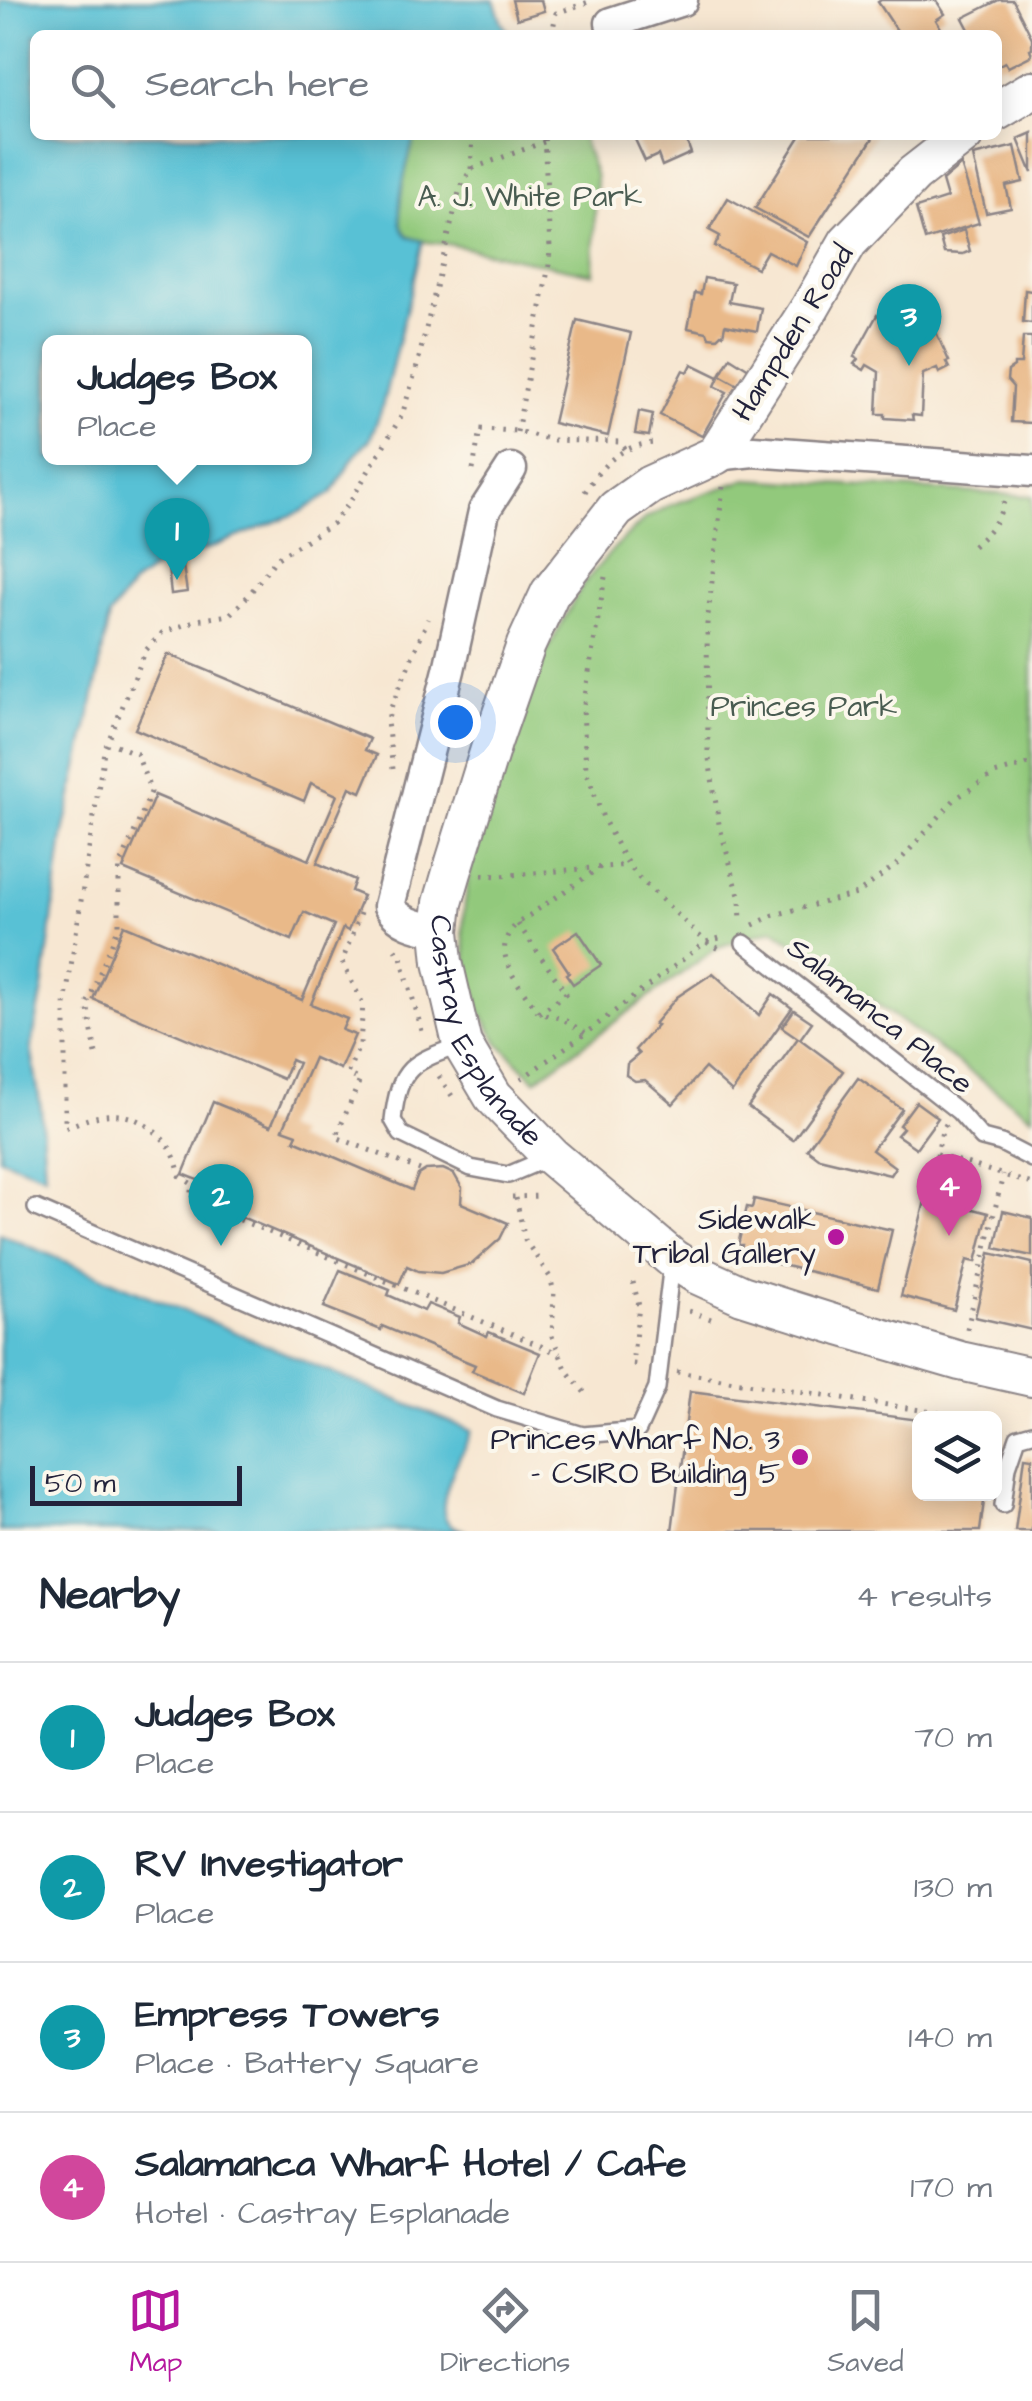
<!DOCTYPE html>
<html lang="en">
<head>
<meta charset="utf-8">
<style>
  :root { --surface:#fff; --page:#f2f2f3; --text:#1f2937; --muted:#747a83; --line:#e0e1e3; --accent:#b5179e }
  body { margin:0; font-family:"Architects Daughter",sans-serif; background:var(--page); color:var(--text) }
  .controls { position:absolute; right:30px; bottom:30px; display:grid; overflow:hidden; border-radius:15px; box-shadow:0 5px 25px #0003 }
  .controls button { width:90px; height:90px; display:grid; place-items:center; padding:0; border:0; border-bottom:2px solid var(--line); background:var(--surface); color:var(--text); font:50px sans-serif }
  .scale { position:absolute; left:30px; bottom:25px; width:212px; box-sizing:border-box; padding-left:10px; border:5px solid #22223b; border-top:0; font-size:28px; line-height:35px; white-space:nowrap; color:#22223b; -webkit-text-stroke:8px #fbf7ec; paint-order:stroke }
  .you { position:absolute; left:455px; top:722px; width:35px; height:35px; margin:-25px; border:8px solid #fff; border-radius:50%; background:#1a73e8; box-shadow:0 0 0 15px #1a73e833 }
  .badge { display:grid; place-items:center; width:65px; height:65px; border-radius:50%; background:var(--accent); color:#fff; font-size:32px; font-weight:700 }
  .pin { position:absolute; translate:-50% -82px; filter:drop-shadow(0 2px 5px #0008) }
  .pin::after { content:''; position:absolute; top:52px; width:35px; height:30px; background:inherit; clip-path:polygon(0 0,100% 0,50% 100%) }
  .popup { position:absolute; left:42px; top:335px; width:270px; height:130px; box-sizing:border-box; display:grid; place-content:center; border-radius:15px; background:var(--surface); filter:drop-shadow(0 2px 8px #0005); font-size:32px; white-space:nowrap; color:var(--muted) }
  .popup b { font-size:38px; color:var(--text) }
  .popup::after { content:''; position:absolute; left:50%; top:100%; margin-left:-20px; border:20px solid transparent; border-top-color:var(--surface) }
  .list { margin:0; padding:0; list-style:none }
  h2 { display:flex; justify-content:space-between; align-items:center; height:130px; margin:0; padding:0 40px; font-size:42px }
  h2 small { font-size:32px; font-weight:400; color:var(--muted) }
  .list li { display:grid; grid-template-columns:65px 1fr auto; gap:30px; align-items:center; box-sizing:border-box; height:150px; padding:0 40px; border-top:2px solid var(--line) }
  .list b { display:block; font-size:38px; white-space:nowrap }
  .list p { margin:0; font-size:32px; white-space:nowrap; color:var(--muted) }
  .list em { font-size:32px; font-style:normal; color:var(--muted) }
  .icon { flex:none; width:55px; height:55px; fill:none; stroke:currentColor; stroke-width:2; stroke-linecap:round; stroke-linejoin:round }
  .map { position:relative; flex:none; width:1032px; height:1531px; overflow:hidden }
  .search { position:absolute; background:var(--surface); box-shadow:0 5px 25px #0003; left:30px; right:30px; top:30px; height:110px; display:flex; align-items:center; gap:25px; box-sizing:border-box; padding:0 35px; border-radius:15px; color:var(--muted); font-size:38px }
  .sheet { height:730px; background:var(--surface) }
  nav { display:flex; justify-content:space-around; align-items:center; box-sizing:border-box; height:140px; border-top:2px solid var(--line); background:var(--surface); font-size:28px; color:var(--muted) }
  nav a { display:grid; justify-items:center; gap:5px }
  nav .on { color:var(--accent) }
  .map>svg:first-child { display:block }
  .green { fill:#92c97b; stroke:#5a765b; stroke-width:2.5 }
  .water { fill:#59c1d5; stroke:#3e7288; stroke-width:2.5; fill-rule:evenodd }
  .building { fill:#e9b989 }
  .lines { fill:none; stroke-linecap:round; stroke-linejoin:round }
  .service-casing { stroke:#8c8486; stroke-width:20 }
  .minor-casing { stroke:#8c8486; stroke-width:35 }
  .tertiary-casing { stroke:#8c8486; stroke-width:42 }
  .path { stroke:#8c8486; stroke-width:5; stroke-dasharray:2.5 8; stroke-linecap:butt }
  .service { stroke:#fff; stroke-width:15 }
  .minor { stroke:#fff; stroke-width:30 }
  .tertiary { stroke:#fff; stroke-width:38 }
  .poi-dot { fill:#b5179e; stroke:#fbf7ec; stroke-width:4 }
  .labels { text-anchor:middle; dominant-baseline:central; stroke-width:8; stroke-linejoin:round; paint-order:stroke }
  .park-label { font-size:30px; fill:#495c51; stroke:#fbf7ec }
  .street-label { font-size:30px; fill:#22223b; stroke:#fbf7ec }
  .poi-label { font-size:30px; fill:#22223b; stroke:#fbf7ec; text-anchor:end }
</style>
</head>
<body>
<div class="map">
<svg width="1032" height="1531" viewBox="0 0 1032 1531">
  <rect width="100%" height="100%" fill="#fbf7ec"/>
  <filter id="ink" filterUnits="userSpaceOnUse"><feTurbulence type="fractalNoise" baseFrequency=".01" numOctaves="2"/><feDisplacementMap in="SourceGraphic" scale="20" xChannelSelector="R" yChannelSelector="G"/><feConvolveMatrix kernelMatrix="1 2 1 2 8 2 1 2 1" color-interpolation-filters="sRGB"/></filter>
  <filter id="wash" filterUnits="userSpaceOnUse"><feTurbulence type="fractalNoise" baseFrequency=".0048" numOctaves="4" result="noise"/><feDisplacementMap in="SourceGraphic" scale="40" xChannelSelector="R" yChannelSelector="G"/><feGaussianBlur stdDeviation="2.25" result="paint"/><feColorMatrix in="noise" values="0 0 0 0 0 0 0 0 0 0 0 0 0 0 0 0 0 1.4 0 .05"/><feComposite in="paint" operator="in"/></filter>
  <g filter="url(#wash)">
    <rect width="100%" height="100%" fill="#f7e7d2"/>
    <!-- green -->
    <g class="green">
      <path d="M415,135h166l15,42 -3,97 -146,-30c-12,-1 -30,-1 -40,-9 -19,-16 3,-78 8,-100z"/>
      <polygon points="747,479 1032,496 1032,1117 774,929 718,947 535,1080 499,1043 479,1010 467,964 463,933 464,909 470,866 505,758 539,665 583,584 615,547 645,519 671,505"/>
    </g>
    <!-- water -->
    <g class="water">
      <path d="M0,0h494l8,23 8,12h-475v100h380c-5,22 -27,85 -7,101 4,3 10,3 15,5l-42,170 -11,28 -16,18 -22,36 -32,19 -90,36 -50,16 -27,20 -24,32 -13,70 -33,151 -20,152 -12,59 10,61 4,66 -45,-17zM304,342v116h-255v-116z"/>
      <path d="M0,1234l472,197c-9,20 -42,77 -22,93 4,4 10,5 16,7h-466z"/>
    </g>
    <g id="blocks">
      <!-- building -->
      <g class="building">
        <polygon points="512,0 541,0 544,11 517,19"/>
        <polygon points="881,0 936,0 945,14 936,20 945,35 900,35 878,2"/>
        <polygon points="999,0 1013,0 1032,38 1032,48 1030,49 1032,55 1008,67 1005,62 997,66 997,35 972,35 963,18"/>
        <polygon points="1032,133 1032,173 1018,139"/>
        <polygon points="633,135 698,135 686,140 691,153 662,166 658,155 645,161"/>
        <polygon points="801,135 875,135 809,237 755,208"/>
        <polygon points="1015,146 1023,182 1006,186 1011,208 986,213 973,156"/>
        <polygon points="961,165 979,223 925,240 916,208 947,198 942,181"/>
        <polygon points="728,198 807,242 796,266 767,251 757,268 715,246 720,236 709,230"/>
        <polygon points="964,230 970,251 963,254 944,253 940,238"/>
        <polygon points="704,278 733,283 729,302 761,308 757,331 725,325 723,335 721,334 717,338 709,337 707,332 688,328 695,293 701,294"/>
        <polygon points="1025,290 1032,291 1032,323 1023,322"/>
        <polygon points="877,315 904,331 930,319 949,361 946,362 949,368 939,373 937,368 923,374 921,416 912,415 913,420 885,418 885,414 877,414 879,372 867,365 864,370 854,364 858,359 854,357"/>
        <polygon points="577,320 631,333 608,436 553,423"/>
        <polygon points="1023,337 1032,337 1032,423 1011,422 1013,387 1007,380 1008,371 1014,367 1014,364 1021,364"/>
        <polygon points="730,357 749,369 738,385 720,375"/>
        <polygon points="692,364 719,377 715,386 727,392 702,436 660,415 683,370 688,372"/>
        <polygon points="639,411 653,414 649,436 635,434"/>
        <polygon points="183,566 187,592 171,594 168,568"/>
        <polygon points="168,654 370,739 365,750 377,755 361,792 350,787 317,863 355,880 351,891 363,896 348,931 343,928 311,1004 347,1019 342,1030 355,1035 340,1069 314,1058 283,1129 297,1134 294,1140 412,1190 418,1175 426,1170 443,1169 454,1174 462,1188 461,1203 508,1223 500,1239 472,1264 441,1273 418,1271 407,1266 399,1284 211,1204 218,1188 183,1174 213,1102 271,1126 298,1063 291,1060 283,1079 93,999 124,925 302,1000 334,925 304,912 292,940 123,869 155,795 309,860 337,795 311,783 304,801 135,729"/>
        <polygon points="578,931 601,965 573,984 566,974 569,972 553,948"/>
        <polygon points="713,973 759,1015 773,994 792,1008 732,1092 705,1068 673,1104 645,1080 635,1081 626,1075 627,1064 639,1054 635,1050 657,1025 654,1024 677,997"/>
        <polygon points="794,1010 812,1022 800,1039 843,1071 793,1140 748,1107 798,1038 782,1027"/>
        <polygon points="858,1078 902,1109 872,1150 895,1167 890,1175 819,1158 807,1149"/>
        <polygon points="916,1102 938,1118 916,1148 897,1135 903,1128 899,1125"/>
        <polygon points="926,1197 988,1213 976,1262 967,1260 954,1310 901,1296"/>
        <polygon points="754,1199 892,1230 878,1288 740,1255 742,1245 738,1245 747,1207 752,1208"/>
        <polygon points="1003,1211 1032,1218 1032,1256 995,1248"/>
        <polygon points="990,1253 1032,1263 1032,1330 975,1317"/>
        <polygon points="340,1270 390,1290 388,1295 424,1311 428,1304 460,1317 458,1323 487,1336 489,1332 540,1353 524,1393 472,1371 475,1365 382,1326 381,1330 324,1307"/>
        <polygon points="690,1391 920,1420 920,1494 985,1494 980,1531 672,1531"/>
        <polygon points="1025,1456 1032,1457 1032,1531 1015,1531"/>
      </g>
    </g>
  </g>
  <g filter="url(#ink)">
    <use href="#blocks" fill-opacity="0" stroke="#8c8486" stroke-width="2.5"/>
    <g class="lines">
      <defs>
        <g id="service">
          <polyline points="744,943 959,1112 982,1138 1001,1143 1032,1159"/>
          <path d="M461,1045c-48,17 -62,21 -68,75l8,14 70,34 37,7 40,-17"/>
          <polyline points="36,1208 497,1409 583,1435 638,1430 657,1388 672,1263"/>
          <polyline points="1003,1505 1008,1466 1018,1437 1032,1433"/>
        </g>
        <g id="minor">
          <polyline points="611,23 682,0"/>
          <polyline points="716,455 753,451 1032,471"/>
          <path d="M440,931c-19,-4 -40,-7 -51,-25l60,-236 35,-159 27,-42"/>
        </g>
        <g id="tertiary">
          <polyline points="997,111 1032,90"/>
          <path id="s1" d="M964,135l-50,39 -66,68 -38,66 -94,147 -66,30 -34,24 -66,84 -24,52 -34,98 -40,129 -9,31 -3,28 3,31 19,82 31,52 58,60 122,103 25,16 44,20 98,31 120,35 72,16"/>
        </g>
      </defs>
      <!-- service casing -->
      <use href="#service" class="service-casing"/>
      <!-- minor casing -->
      <use href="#minor" class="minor-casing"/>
      <!-- tertiary casing -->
      <use href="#tertiary" class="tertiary-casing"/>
      <!-- path -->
      <g class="path">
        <polyline points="552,35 556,13 589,2"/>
        <path d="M544,142l-73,27 -11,19 -44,182 -14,45 -52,87 -17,21 -57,36 -28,37 -19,19 -32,5 -35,13 -16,17 -42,101 -39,254v123c33,-14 57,-22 88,2 17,14 22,24 27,46l12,8 -2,15 370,155"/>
        <polyline points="471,169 473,135"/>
        <polyline points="517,432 549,265 550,248 544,135"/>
        <polyline points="473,470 480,429 517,431 552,440 620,442 625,449"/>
        <polyline points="723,487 707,624 708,752 719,824 740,899 741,921"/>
        <path d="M585,492c18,-30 39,-49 74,-49"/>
        <path d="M973,546c16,-14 28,-27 32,-49"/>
        <polyline points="605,577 583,708 586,770 603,818 622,855 636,875 706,942 724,951"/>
        <polyline points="393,769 387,722 392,705 428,619"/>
        <polyline points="482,875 499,876 628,865"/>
        <polyline points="360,913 342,962 363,1004 360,1044 347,1074 360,1080 336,1137 420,1170"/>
        <polyline points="518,924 566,993 539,1013"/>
        <polyline points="753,925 774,915 857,894 896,865 955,799 994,774 1032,763"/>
        <polyline points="395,949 401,957 424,1038"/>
        <path d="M585,1033l-22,-14 -24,-6c-18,-27 -54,-62 -21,-90l84,-57"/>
        <polyline points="96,1054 87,1004 119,926 119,869 151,792 137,754 109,742"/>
        <polyline points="439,1076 452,1096"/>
        <polyline points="521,1079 586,1033 706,942 723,937"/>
        <polyline points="946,1124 942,1131 937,1154 1032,1184"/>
        <polyline points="512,1197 542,1196"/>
        <polyline points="516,1198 525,1240 550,1277 554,1292 552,1336 567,1371 589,1398"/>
        <polyline points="633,1282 639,1306 632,1364 642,1365"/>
        <polyline points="689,1311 711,1319"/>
        <polyline points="967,1329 1003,1175"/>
        <polyline points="677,1372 971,1418"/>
      </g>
      <!-- service -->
      <use href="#service" class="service"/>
      <!-- minor -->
      <use href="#minor" class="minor"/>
      <!-- tertiary -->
      <use href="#tertiary" class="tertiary"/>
    </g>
  </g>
  <!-- markers -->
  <g class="poi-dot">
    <circle cx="836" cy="1237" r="10"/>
    <circle cx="800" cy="1457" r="10"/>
  </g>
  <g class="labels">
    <!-- park labels -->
    <g class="park-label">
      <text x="530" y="197">A. J. White Park</text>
      <text x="804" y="707">Princes Park</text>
    </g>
    <!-- street labels -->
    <g class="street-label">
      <text transform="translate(793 333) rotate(-58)">Hampden Road</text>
      <text transform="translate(880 1016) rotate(39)">Salamanca Place</text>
      <text stroke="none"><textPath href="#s1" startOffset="1098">Castray Esplanade</textPath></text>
    </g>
    <!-- poi labels -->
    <g class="poi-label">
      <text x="816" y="1220">Sidewalk<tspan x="816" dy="34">Tribal Gallery</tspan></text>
      <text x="780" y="1440">Princes Wharf No. 3<tspan x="780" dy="34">- CSIRO Building 5</tspan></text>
    </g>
  </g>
</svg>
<div class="controls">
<button><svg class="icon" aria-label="layers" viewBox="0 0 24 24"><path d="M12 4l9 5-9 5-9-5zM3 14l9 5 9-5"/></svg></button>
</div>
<div class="scale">50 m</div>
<div class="you"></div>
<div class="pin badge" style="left:177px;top:580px;background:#0f9aa8">1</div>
<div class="popup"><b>Judges Box</b>Place</div>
<div class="pin badge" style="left:221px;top:1246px;background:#0f9aa8">2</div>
<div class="pin badge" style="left:909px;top:366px;background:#0f9aa8">3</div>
<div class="pin badge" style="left:949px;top:1236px;background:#d1479c">4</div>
<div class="search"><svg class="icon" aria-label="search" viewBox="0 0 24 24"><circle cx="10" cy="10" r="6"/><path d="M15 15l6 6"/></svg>Search here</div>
</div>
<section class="sheet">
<h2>Nearby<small>4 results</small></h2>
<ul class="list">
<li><span class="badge" style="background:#0f9aa8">1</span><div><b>Judges Box</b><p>Place</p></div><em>70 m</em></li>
<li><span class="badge" style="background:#0f9aa8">2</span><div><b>RV Investigator</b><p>Place</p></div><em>130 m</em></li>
<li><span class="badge" style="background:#0f9aa8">3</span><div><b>Empress Towers</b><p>Place · Battery Square</p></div><em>140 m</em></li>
<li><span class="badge" style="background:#d1479c">4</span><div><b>Salamanca Wharf Hotel / Cafe</b><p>Hotel · Castray Esplanade</p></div><em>170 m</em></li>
</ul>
</section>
<nav>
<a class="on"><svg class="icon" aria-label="map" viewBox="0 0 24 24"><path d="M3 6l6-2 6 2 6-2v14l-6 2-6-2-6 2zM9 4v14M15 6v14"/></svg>Map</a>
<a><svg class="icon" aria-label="directions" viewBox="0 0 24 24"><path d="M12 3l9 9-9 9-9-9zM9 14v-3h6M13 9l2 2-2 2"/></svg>Directions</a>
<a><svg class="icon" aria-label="saved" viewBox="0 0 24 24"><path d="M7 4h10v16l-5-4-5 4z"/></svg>Saved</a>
</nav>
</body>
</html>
